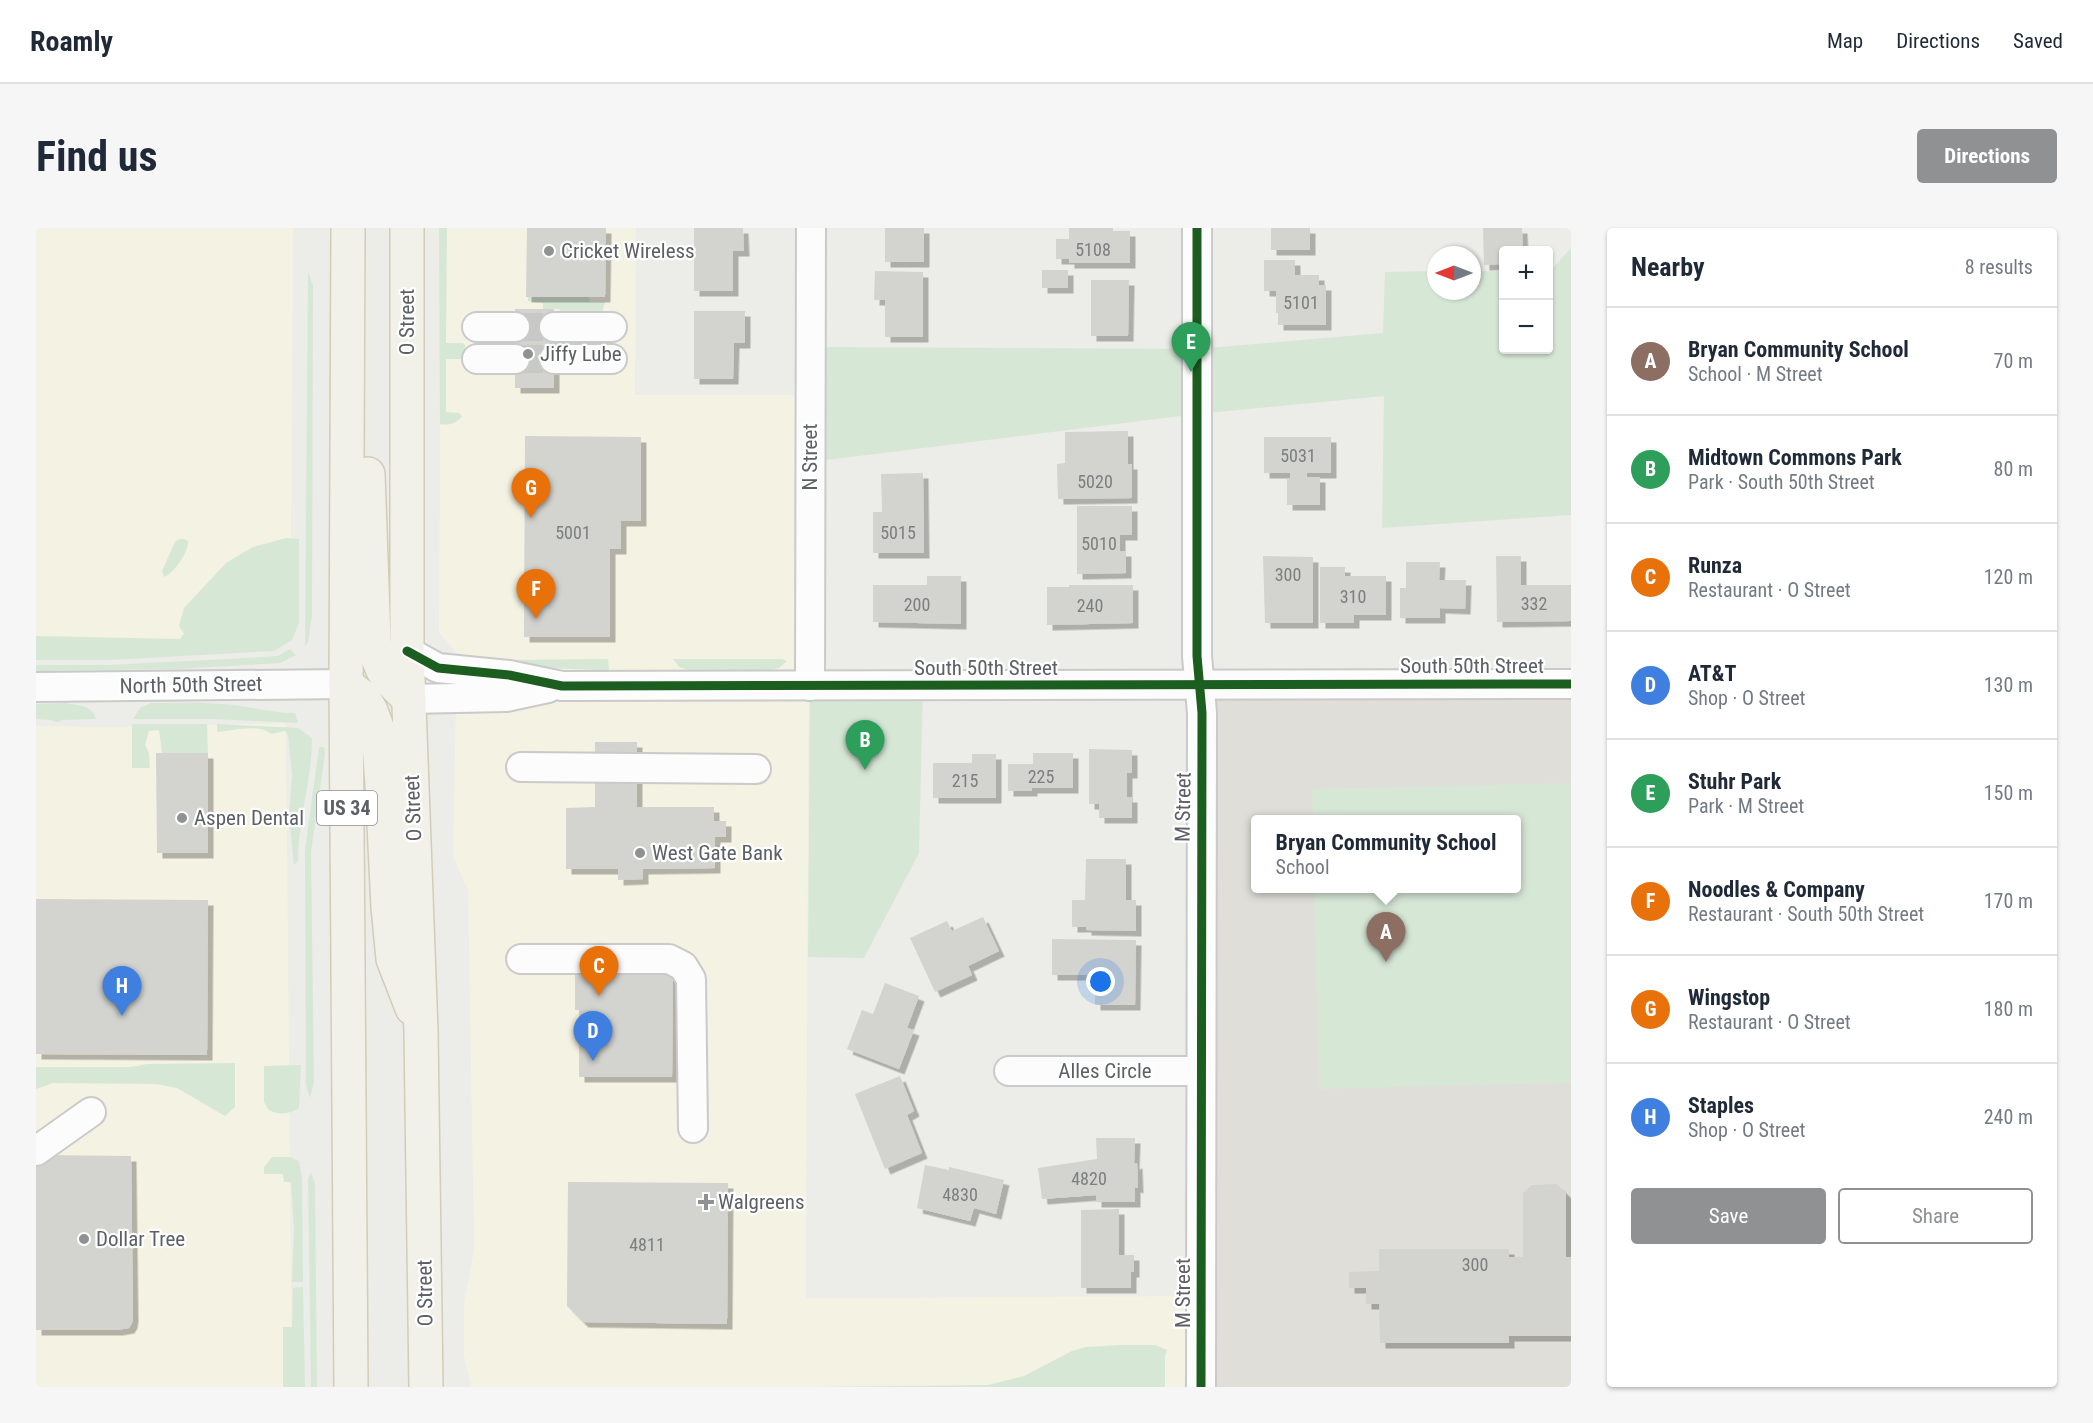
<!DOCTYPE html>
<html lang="en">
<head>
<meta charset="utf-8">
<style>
  :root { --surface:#fff; --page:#f6f6f7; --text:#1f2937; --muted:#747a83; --line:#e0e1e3; --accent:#8f9192 }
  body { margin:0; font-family:"Roboto Condensed",sans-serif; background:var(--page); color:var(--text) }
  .controls { position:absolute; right:18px; top:18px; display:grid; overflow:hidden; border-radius:6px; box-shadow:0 2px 4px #0004 }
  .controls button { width:54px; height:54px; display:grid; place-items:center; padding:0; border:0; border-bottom:2px solid var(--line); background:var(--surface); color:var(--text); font:30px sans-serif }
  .compass { position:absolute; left:1391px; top:18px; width:54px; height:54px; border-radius:50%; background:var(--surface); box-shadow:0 2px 4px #0004; rotate:270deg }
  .you { position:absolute; left:1065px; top:754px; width:21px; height:21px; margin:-15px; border:4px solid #fff; border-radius:50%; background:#1a73e8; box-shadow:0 0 0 9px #1a73e833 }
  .badge { display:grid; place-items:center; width:39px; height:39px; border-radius:50%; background:var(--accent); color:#fff; font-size:20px; font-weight:700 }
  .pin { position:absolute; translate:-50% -50px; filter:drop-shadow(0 2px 3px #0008) }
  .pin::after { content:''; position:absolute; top:32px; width:21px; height:18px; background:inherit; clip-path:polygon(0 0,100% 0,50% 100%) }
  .popup { position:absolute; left:1215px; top:587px; width:270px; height:78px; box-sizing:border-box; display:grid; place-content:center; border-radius:6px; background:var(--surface); filter:drop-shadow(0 2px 4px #0005); font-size:20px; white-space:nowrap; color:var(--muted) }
  .popup b { font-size:22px; color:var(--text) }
  .popup::after { content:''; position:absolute; left:50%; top:100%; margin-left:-12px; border:12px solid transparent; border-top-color:var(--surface) }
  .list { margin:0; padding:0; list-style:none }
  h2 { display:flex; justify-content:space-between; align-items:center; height:78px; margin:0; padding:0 24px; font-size:26px }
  h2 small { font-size:20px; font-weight:400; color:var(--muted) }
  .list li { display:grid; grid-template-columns:39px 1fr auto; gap:18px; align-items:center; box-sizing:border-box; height:108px; padding:0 24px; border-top:2px solid var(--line) }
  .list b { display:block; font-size:22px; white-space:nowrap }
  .list p { margin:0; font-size:20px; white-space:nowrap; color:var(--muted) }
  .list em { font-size:20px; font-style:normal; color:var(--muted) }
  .actions { display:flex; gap:12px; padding:18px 24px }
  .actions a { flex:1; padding:14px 0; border:2px solid var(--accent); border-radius:6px; text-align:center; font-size:21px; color:var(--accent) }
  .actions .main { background:var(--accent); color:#fff }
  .map { position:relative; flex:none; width:1535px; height:1159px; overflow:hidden; border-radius:6px }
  header { display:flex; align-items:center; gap:36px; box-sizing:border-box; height:84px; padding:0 30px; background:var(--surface); border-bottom:2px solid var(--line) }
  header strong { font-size:28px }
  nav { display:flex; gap:33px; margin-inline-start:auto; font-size:21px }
  .intro { display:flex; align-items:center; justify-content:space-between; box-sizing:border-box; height:144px; padding:0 36px }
  h1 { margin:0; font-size:42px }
  .button { padding:15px 27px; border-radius:6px; background:var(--accent); color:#fff; font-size:21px; font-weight:700 }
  main { display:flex; gap:36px; padding:0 36px }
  aside { flex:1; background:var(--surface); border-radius:6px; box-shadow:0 2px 4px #0004 }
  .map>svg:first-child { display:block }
  .commercial { fill:#f4f2e2 }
  .education { fill:#dfded8; fill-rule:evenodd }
  .green { fill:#d7e7d6 }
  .building { fill:#d3d3d0; filter:url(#shadow) }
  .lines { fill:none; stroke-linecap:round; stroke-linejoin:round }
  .minor-tunnel { stroke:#c8c9c7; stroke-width:28; stroke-dasharray:28 14; stroke-linecap:butt }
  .minor-casing { stroke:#c9cac9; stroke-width:32 }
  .major-casing { stroke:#d2cdb8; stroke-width:36 }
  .minor { stroke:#fcfcfc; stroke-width:28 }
  .major { stroke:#f2f1e9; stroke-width:33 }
  .cycleway-casing { stroke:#fff; stroke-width:13 }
  .cycleway { stroke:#1b5e20; stroke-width:9 }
  .poi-dot { fill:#8f9192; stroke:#fff; stroke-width:2 }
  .labels { text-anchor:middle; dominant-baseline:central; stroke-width:4.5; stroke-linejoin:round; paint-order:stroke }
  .number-label { font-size:18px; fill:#7c7e80 }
  .shield { fill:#fff; stroke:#8e9092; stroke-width:1.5 }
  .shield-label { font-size:20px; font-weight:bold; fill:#5d6064 }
  .poi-label { font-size:21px; fill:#5d6064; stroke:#fff; text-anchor:start }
  .street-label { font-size:21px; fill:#5d6064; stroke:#fff }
</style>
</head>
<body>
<header>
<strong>Roamly</strong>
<nav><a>Map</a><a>Directions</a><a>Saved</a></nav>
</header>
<div class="intro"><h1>Find us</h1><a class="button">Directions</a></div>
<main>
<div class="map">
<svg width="1535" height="1159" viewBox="0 0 1535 1159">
  <defs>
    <filter id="shadow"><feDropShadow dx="5.5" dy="5.5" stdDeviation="0" flood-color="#0004"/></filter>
  </defs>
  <rect width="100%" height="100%" fill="#ecece8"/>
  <!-- commercial -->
  <g class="commercial">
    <polygon points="0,0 257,0 255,312 211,322 190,335 155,416 0,415"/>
    <polygon points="405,0 600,0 599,167 774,167 770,1070 1165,1068 1165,1159 435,1159 428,1128 428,1075 438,1022 432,662 417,628 420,470 436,444 403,404"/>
    <polygon points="250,495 256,1159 0,1159 0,498 80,499"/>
  </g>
  <!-- education -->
  <path class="education" d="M1535,456v703h-370l-2,-702zM1220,592h260v68h-260z"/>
  <!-- green -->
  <g class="green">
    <path d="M403,0h8l-1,115h17l2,2v12l-2,2h-17v53l13,1 3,3c-5,7 -13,10 -22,8z"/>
    <polygon points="1535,20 1535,287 1346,300 1348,168 1161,186 774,234 774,119 1161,121 1347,105 1349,44 1400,43 1400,63 1436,63 1436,43 1467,43 1468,122 1512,122 1513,42 1515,42"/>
    <polygon points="272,44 277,58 276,388 272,414 269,418"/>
    <polygon points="492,69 553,69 554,74 569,74 565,88 529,87 523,81 507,81 507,75 492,73"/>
    <polygon points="250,310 263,311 263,395 256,412 238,423 74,432 0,432 0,408 144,411 148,406 143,398 148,380 190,335 217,319"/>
    <path d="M143,311h5l4,2c1,11 -15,33 -24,36l-2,-6 13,-29z"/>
    <polygon points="254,421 260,427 244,435 227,436 140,441 0,443 0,437 73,437 228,429 242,428"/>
    <path d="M450,430l23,2 99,-1 1,11c-42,0 -81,-4 -122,-10z"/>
    <polygon points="637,431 746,431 751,433 743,440 734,442 652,442 643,439"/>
    <polygon points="774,458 887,458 883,625 828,730 772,729"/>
    <path d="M30,475c12,3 26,1 30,16l-33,1 -6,2 -6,-2 -15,-1v-15z"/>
    <path d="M115,475c23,0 47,-1 70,1 25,1 49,9 74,9l3,10 -87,-4h-78l7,-11z"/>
    <polygon points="96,496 171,496 172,525 126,525 123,502 113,503 109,517 113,525 114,540 96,540"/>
    <path d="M181,496l81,4 14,10c0,42 -14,82 -14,123l-4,4 -5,-49 3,-41 -4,-40 -3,-4 -14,3c-12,-11 -40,-3 -54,-2z"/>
    <polygon points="283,519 288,519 289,526 275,624 278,854 274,870 270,857 269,622"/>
    <polygon points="1535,555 1535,855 1283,861 1278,661 1480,660 1480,592 1277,591 1276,561"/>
    <polygon points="199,835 199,879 189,888 141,860 120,856 17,855 0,861 0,839 95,839 111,836"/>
    <path d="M265,837l-2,43c-9,6 -22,8 -31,1l-4,-7v-36z"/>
    <polygon points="236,929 254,929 263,933 266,951 267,1054 256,1054 258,1002 255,954 248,954 247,946 228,946 228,939"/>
    <polygon points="275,944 279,956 281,1159 275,1159 272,951"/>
    <polygon points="267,1059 269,1159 247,1159 247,1099 256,1099 257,1060"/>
    <polygon points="1084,1117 1119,1117 1131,1122 1129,1128 1129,1159 779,1159 952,1157 988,1148 1036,1123 1050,1119"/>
  </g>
  <!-- building -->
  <g class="building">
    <polygon points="491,0 570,0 569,69 490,69"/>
    <polygon points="658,0 707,0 708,23 697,23 697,63 658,63"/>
    <rect x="849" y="0" width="39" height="34"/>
    <polygon points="1033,0 1077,0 1077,3 1094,3 1094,35 1033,35 1033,31 1020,31 1020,11 1033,11"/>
    <rect x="1235" y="0" width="39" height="22"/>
    <polygon points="1447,0 1486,0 1487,22 1468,22 1468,36 1448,37"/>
    <polygon points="1228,32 1259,32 1259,47 1283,47 1283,57 1290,57 1290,97 1242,97 1242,85 1240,85 1240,63 1228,63"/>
    <rect x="1006" y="42" width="26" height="18"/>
    <polygon points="839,43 887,44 887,109 849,109 849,72 838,72"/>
    <polygon points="1055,52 1093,52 1092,108 1055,108"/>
    <rect x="479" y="81" width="39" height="79"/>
    <polygon points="658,83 709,83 709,115 698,115 697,151 658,151"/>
    <polygon points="1092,203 1092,236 1096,236 1096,270 1022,271 1021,236 1029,235 1029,204"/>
    <polygon points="489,208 605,209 605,293 585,293 585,321 574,321 574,409 488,409"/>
    <polygon points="1228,209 1295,209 1295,245 1271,245 1271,249 1284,249 1284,277 1251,277 1251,250 1254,250 1254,245 1228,245"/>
    <polygon points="887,245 888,325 837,325 837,284 846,284 845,246"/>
    <polygon points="1041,278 1096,278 1096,307 1084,307 1084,323 1090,323 1090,345 1041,346"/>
    <polygon points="1227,328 1277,329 1277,395 1229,395"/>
    <polygon points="1460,328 1485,328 1485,357 1535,357 1535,393 1461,394"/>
    <polygon points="1370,334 1404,334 1403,352 1430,352 1429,381 1404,380 1404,390 1364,390 1364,360 1370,360"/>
    <polygon points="1284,339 1309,339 1309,348 1350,348 1350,387 1318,387 1318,395 1284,395"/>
    <polygon points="891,348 925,348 925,396 837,394 837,357 891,357"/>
    <polygon points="1033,357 1097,357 1097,395 1011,397 1011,359 1033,359"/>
    <polygon points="559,514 601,514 601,579 678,579 678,593 690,593 690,609 679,609 679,640 607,641 607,651 582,652 582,641 530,641 530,580 559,579"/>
    <polygon points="1053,521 1096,522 1096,545 1091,545 1091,569 1096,569 1096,590 1063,590 1063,576 1053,576"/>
    <polygon points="120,525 172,525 172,625 121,625"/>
    <polygon points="997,525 1037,525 1037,560 996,560 996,563 972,563 972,536 997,536"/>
    <polygon points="936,526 960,526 960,570 897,570 897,535 936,535"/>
    <polygon points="1050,631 1090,631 1090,672 1100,672 1100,703 1050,702 1050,699 1036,699 1036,672 1049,672"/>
    <polygon points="0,671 172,672 171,827 0,826"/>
    <polygon points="947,689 963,723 932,738 936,747 899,764 874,710 911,693 916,703"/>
    <polygon points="1016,711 1100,712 1099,777 1059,777 1059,747 1016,747"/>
    <polygon points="539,738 626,739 626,747 637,747 636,849 543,849 543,782 539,782"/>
    <polygon points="849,755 883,768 871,800 878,802 863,841 811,821 826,782 837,786"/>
    <polygon points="864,848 878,883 871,887 886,925 849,941 819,866"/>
    <polygon points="1060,910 1099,910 1098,936 1101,935 1102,960 1099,959 1099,974 1060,974 1060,967 1006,971 1002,940 1061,931"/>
    <polygon points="7,927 95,928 97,1088 96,1095 93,1100 81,1102 0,1102 0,935"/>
    <polygon points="889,937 913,942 913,939 968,952 960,986 938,980 934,993 881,980"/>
    <polygon points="532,954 692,955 691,1096 547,1094 531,1078"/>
    <polygon points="1521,956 1530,965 1530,1029 1535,1029 1535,1108 1473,1108 1473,1115 1344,1115 1343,1076 1330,1076 1330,1060 1313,1060 1313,1044 1343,1043 1343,1021 1473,1021 1473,1029 1487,1029 1487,965 1496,957"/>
    <polygon points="1083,981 1083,1027 1098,1027 1098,1044 1095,1044 1095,1060 1045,1060 1045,982"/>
  </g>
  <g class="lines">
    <!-- minor-tunnel -->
    <g class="minor-tunnel">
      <polyline points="479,99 518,99"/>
      <polyline points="479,131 518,131"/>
    </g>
    <defs>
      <g id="minor">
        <polyline points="1161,0 1161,428 1166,485 1165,1159"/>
        <polyline points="441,99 479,99"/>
        <polyline points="518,99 576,99"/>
        <polyline points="441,131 479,131"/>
        <polyline points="518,131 576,131"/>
        <polyline points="371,423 402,440 473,447 526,458 1535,456"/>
        <polyline points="774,458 775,0"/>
        <polyline points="0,459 310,456"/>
        <polyline points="373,471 470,469 512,460"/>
        <polyline points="485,539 720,541"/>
        <polyline points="485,731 633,731 647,738 655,751 657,900"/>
        <polyline points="973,843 1164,843"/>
        <polyline points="0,923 55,884"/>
      </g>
      <g id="major">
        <polyline points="312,0 310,456 315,1159"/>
        <polyline points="371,0 371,423 385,804 390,1159"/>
        <path d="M332,246l6,168c6,31 13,36 35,57"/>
        <polyline points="310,456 327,469 335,483 342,502 346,556 352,679 357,731 376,780"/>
      </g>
    </defs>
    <!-- minor casing -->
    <use href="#minor" class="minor-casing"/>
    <!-- major casing -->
    <use href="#major" class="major-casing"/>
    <!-- minor -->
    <use href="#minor" class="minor"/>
    <!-- major -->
    <use href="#major" class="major"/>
    <defs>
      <g id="cycleway">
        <polyline points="1161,0 1161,428 1166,485 1165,1159"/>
        <polyline points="371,423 402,440 473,447 526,458 1535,456"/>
      </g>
    </defs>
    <!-- cycleway casing -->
    <use href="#cycleway" class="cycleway-casing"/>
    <!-- cycleway -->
    <use href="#cycleway" class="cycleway"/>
  </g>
  <!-- markers -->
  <g class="poi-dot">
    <circle cx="513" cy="23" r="6"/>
    <circle cx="492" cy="126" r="6"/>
    <circle cx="146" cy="590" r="6"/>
    <circle cx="604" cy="625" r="6"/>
    <path d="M667 965h6v6h6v6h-6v6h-6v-6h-6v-6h6z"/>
    <circle cx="48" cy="1011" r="6"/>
  </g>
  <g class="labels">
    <!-- number labels -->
    <g class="number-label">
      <text x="1057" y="21">5108</text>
      <text x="1265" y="74">5101</text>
      <text x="1262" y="227">5031</text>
      <text x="1059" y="253">5020</text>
      <text x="537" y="304">5001</text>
      <text x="862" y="304">5015</text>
      <text x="1063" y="315">5010</text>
      <text x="1252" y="346">300</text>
      <text x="1317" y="368">310</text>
      <text x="1498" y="375">332</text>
      <text x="881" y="376">200</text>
      <text x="1054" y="377">240</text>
      <text x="1005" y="548">225</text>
      <text x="929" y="552">215</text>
      <text x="1053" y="950">4820</text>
      <text x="924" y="966">4830</text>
      <text x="611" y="1016">4811</text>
      <text x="1439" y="1036">300</text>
    </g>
    <!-- shield labels -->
    <rect class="shield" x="281" y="563" width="60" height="34" rx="4.5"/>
    <g class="shield-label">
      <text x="311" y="580">US 34</text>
    </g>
    <!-- poi labels -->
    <g class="poi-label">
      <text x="525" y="23">Cricket Wireless</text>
      <text x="504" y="126">Jiffy Lube</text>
      <text x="158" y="590">Aspen Dental</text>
      <text x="616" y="625">West Gate Bank</text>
      <text x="682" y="974">Walgreens</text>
      <text x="60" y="1011">Dollar Tree</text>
    </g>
    <!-- street labels -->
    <g class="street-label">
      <text transform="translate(371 94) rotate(-90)">O Street</text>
      <text transform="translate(774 229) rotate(-90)">N Street</text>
      <text x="1436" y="438">South 50th Street</text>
      <text x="950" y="440">South 50th Street</text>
      <text transform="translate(155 457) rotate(-1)">North 50th Street</text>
      <text transform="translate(1147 579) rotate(-89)">M Street</text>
      <text transform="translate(377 580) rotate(-92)">O Street</text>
      <text x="1069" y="843">Alles Circle</text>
      <text transform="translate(389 1065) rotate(-91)">O Street</text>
      <text transform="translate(1147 1065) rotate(-90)">M Street</text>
    </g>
  </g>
</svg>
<div class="controls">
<button>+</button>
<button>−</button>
</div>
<svg class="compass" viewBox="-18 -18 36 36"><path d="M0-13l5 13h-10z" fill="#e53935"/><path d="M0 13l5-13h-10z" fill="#747a83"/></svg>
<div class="you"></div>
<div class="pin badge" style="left:1350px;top:734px;background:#8d6e63">A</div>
<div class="popup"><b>Bryan Community School</b>School</div>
<div class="pin badge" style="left:829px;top:542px;background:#2e9e5b">B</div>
<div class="pin badge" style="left:563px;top:768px;background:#e8710a">C</div>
<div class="pin badge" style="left:557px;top:833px;background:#3f7fe0">D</div>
<div class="pin badge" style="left:1155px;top:144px;background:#2e9e5b">E</div>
<div class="pin badge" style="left:500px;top:391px;background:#e8710a">F</div>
<div class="pin badge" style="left:495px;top:290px;background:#e8710a">G</div>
<div class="pin badge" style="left:86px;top:788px;background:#3f7fe0">H</div>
</div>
<aside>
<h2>Nearby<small>8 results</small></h2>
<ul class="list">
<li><span class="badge" style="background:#8d6e63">A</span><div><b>Bryan Community School</b><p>School · M Street</p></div><em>70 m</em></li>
<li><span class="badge" style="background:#2e9e5b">B</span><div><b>Midtown Commons Park</b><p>Park · South 50th Street</p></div><em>80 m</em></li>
<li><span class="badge" style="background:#e8710a">C</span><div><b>Runza</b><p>Restaurant · O Street</p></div><em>120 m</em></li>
<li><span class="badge" style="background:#3f7fe0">D</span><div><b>AT&amp;T</b><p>Shop · O Street</p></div><em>130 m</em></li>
<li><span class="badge" style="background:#2e9e5b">E</span><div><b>Stuhr Park</b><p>Park · M Street</p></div><em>150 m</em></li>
<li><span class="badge" style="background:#e8710a">F</span><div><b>Noodles &amp; Company</b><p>Restaurant · South 50th Street</p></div><em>170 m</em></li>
<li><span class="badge" style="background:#e8710a">G</span><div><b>Wingstop</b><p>Restaurant · O Street</p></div><em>180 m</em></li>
<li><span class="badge" style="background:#3f7fe0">H</span><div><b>Staples</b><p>Shop · O Street</p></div><em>240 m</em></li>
</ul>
<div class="actions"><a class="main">Save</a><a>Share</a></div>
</aside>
</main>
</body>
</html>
